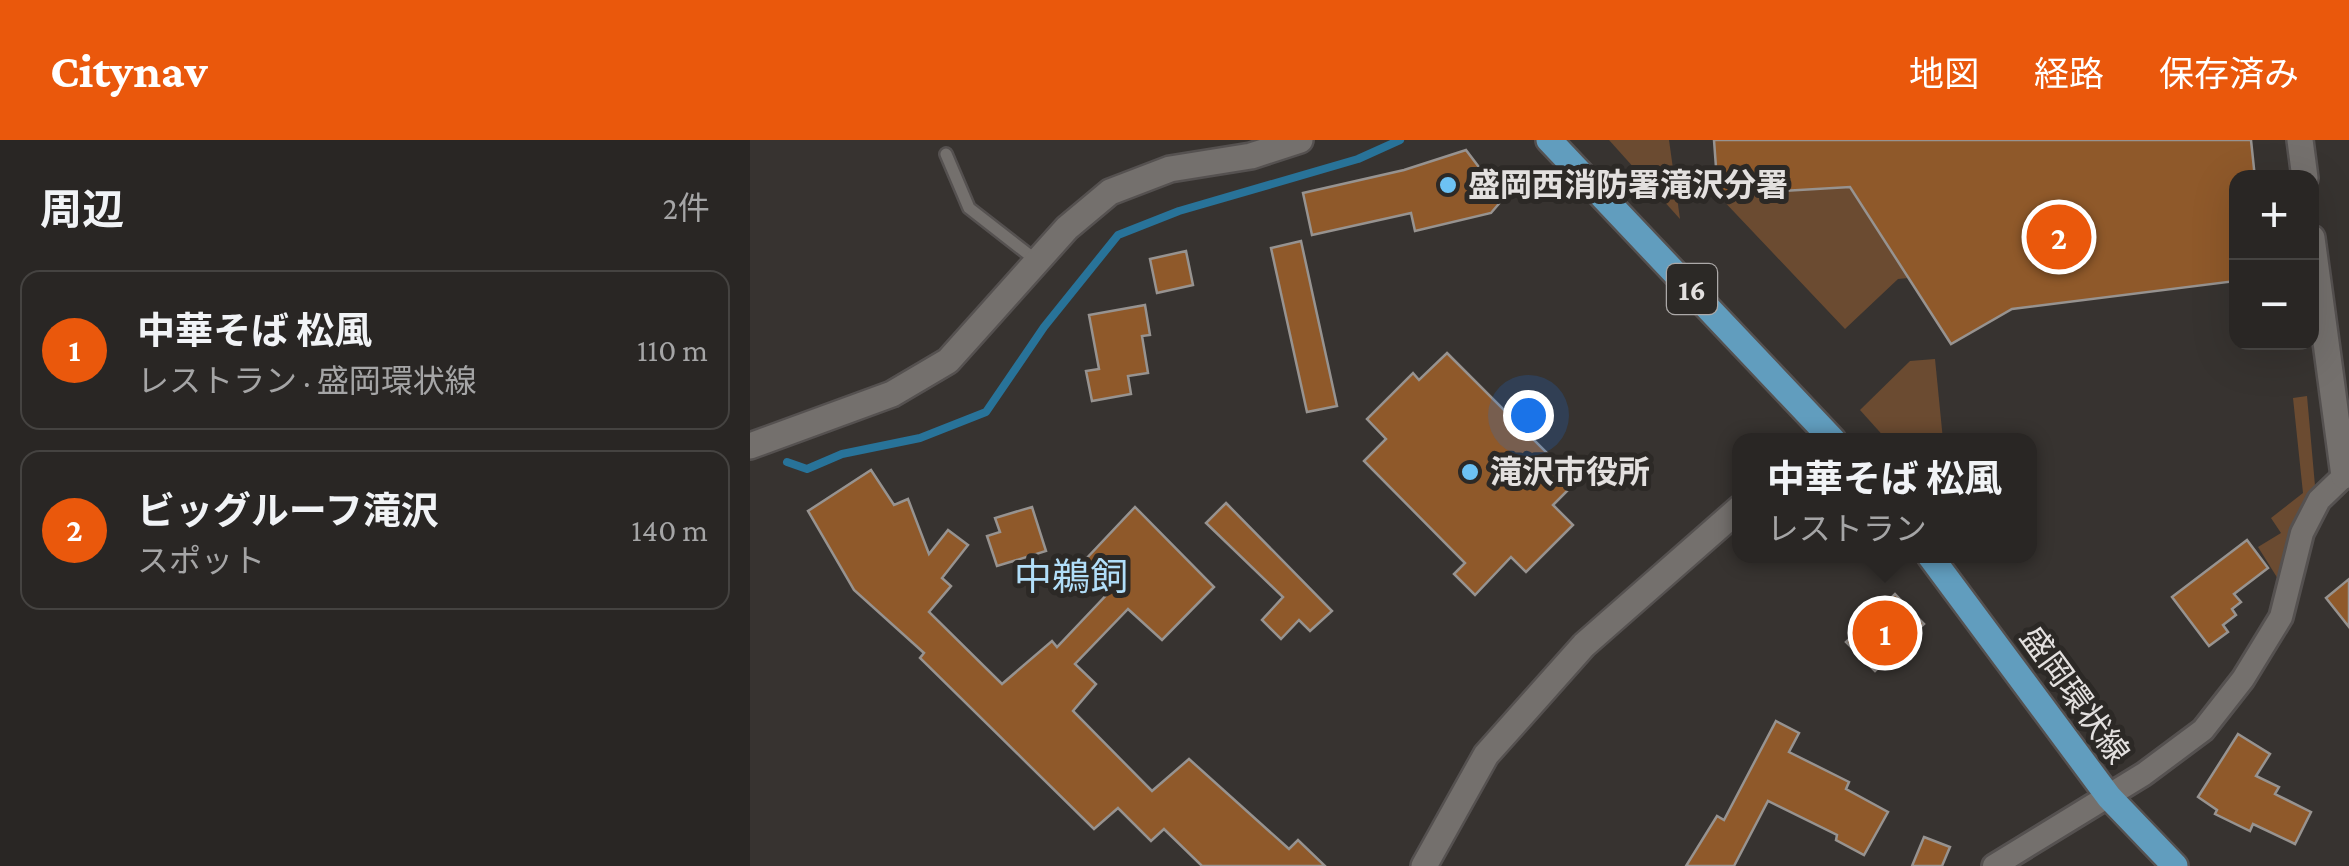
<!DOCTYPE html>
<html lang="ja">
<head>
<meta charset="utf-8">
<style>
  :root { --surface:#292624; --page:#353231; --text:#f1f3f6; --muted:#a5a5a6; --line:#454341; --accent:#ea580c }
  body { margin:0; font-family:"Crimson Pro","Noto Sans JP",serif; background:var(--page); color:var(--text) }
  .controls { position:absolute; right:30px; top:30px; display:grid; overflow:hidden; border-radius:20px; box-shadow:0 10px 40px #0002 }
  .controls button { width:90px; height:90px; display:grid; place-items:center; padding:0; border:0; border-bottom:2px solid var(--line); background:var(--surface); color:var(--text); font:50px sans-serif }
  .you { position:absolute; left:778px; top:275px; width:35px; height:35px; margin:-25px; border:8px solid #fff; border-radius:50%; background:#1a73e8; box-shadow:0 0 0 15px #1a73e833 }
  .badge { display:grid; place-items:center; width:65px; height:65px; border-radius:50%; background:var(--accent); color:#fff; font-size:32px; font-weight:700 }
  .pin { position:absolute; translate:-50% -50%; border:5px solid #fff; box-shadow:0 2px 10px #0006 }
  .popup { position:absolute; left:982px; top:293px; width:305px; height:130px; box-sizing:border-box; display:grid; place-content:center; border-radius:20px; background:var(--surface); filter:drop-shadow(0 2px 8px #0005); font-size:32px; white-space:nowrap; color:var(--muted) }
  .popup b { font-size:38px; color:var(--text) }
  .popup::after { content:''; position:absolute; left:50%; top:100%; margin-left:-20px; border:20px solid transparent; border-top-color:var(--surface) }
  .list { margin:0; padding:0; list-style:none }
  h2 { display:flex; justify-content:space-between; align-items:center; height:130px; margin:0; padding:0 40px; font-size:42px }
  h2 small { font-size:32px; font-weight:400; color:var(--muted) }
  .list li { display:grid; grid-template-columns:65px 1fr auto; gap:30px; align-items:center; box-sizing:border-box; height:160px; margin:0 20px 20px; padding:0 20px; border:2px solid var(--line); border-radius:20px }
  .list b { display:block; font-size:38px; white-space:nowrap }
  .list p { margin:0; font-size:32px; white-space:nowrap; color:var(--muted) }
  .list em { font-size:32px; font-style:normal; color:var(--muted) }
  .map { position:relative; flex:none; width:1599px; height:726px; overflow:hidden }
  header { display:flex; align-items:center; gap:60px; box-sizing:border-box; height:140px; padding:0 50px; background:var(--accent); color:#fff }
  header strong { font-size:48px }
  nav { display:flex; gap:55px; margin-inline-start:auto; font-size:35px }
  main { display:flex }
  aside { flex:1; background:var(--surface) }
  .map>svg:first-child { display:block }
  .green { fill:#6b4b31 }
  .lines { fill:none; stroke-linecap:round; stroke-linejoin:round }
  .stream { stroke:#287399; stroke-width:8 }
  .building { fill:#8f592a; stroke:#979390; stroke-width:2.5 }
  .lane-casing { stroke:#555150; stroke-width:16 }
  .street-casing { stroke:#555150; stroke-width:28 }
  .secondary-casing { stroke:#555150; stroke-width:30 }
  .primary-casing { stroke:#555150; stroke-width:30 }
  .lane { stroke:#74706d; stroke-width:11 }
  .street { stroke:#74706d; stroke-width:22 }
  .secondary { stroke:#74706d; stroke-width:25 }
  .primary { stroke:#619dbe; stroke-width:25 }
  .poi-dot { fill:#6dc2f3; stroke:#2c2926; stroke-width:4 }
  .labels { text-anchor:middle; dominant-baseline:central; stroke-width:10; stroke-linejoin:round; paint-order:stroke }
  .shield { fill:#2c2926; stroke:#aca9a8; stroke-width:2.5 }
  .shield-label { font-size:30px; font-weight:bold; fill:#e3e0df }
  .poi-label { font-size:32px; font-weight:bold; fill:#e3e0df; stroke:#2c2926; text-anchor:start }
  .street-label { font-size:32px; fill:#e3e0df; stroke:#2c2926 }
  .quarter-label { font-size:38px; fill:#b1def9; stroke:#2c2926 }
</style>
</head>
<body>
<header>
<strong>Citynav</strong>
<nav><a>地図</a><a>経路</a><a>保存済み</a></nav>
</header>
<main>
<aside>
<h2>周辺<small>2件</small></h2>
<ul class="list">
<li><span class="badge">1</span><div><b>中華そば 松風</b><p>レストラン · 盛岡環状線</p></div><em>110 m</em></li>
<li><span class="badge">2</span><div><b>ビッグルーフ滝沢</b><p>スポット</p></div><em>140 m</em></li>
</ul>
</aside>
<div class="map">
<svg width="1599" height="726" viewBox="0 0 1599 726">
  <rect width="100%" height="100%" fill="#373330"/>
  <!-- green -->
  <g class="green">
    <polygon points="859,0 919,0 930,79"/>
    <polygon points="1099,47 1158,138 1148,139 1095,189 968,55"/>
    <polygon points="1185,219 1193,300 1137,300 1110,270 1160,221"/>
    <polygon points="1557,256 1566,357 1536,440 1528,439 1508,407 1531,393 1521,378 1553,353 1543,258"/>
  </g>
  <g class="lines">
    <!-- stream -->
    <polyline class="stream" points="37,322 57,329 92,314 170,298 236,272 294,187 368,95 429,71 608,19 650,0"/>
  </g>
  <!-- building -->
  <g class="building">
    <polygon points="964,0 1501,0 1505,38 1486,38 1486,141 1262,169 1201,204 1100,47 968,55"/>
    <polygon points="716,10 753,59 741,73 665,91 661,73 562,95 553,53 654,30"/>
    <polygon points="551,101 587,266 557,272 521,108"/>
    <polygon points="436,111 443,145 407,153 400,119"/>
    <polygon points="395,165 400,195 392,196 398,233 378,236 381,254 342,261 336,231 349,229 339,175"/>
    <polygon points="697,213 826,342 803,365 823,385 776,432 761,417 725,455 704,434 715,423 614,321 636,299 617,279 663,233 669,240"/>
    <polygon points="121,330 144,365 158,359 179,414 198,390 218,405 192,438 201,446 179,472 252,544 302,501 307,507 362,449 335,420 385,367 464,447 412,500 378,469 325,524 346,544 323,571 402,651 439,619 539,709 548,700 575,726 452,726 414,689 401,701 368,668 344,689 170,518 174,513 104,450 58,371"/>
    <polygon points="476,363 582,471 560,491 549,480 531,499 512,480 533,457 456,383"/>
    <polygon points="282,367 296,411 247,426 237,396 250,392 245,378"/>
    <polygon points="1497,400 1518,428 1484,454 1491,462 1482,469 1486,475 1473,485 1478,492 1459,506 1422,457"/>
    <polygon points="1599,439 1599,487 1576,458"/>
    <polygon points="1145,454 1174,484 1125,531 1096,502"/>
    <polygon points="1026,581 1049,593 1039,612 1099,642 1096,649 1138,672 1114,715 1086,700 1087,695 1018,661 984,726 936,726 967,676 974,680"/>
    <polygon points="1488,594 1520,614 1506,636 1529,647 1525,654 1561,672 1545,704 1503,684 1500,691 1465,674 1467,670 1448,657"/>
    <polygon points="1174,697 1200,707 1192,726 1162,726"/>
  </g>
  <g class="lines">
    <defs>
      <polyline id="lane" points="196,14 219,68 287,121"/>
      <polyline id="street" points="1244,726 1394,634 1453,590 1493,539 1531,477 1552,393 1569,360 1594,336"/>
      <g id="secondary">
        <polyline points="1550,0 1555,38"/>
        <polyline points="1562,98 1594,336"/>
        <polyline points="0,306 142,254 198,221 317,88 360,52 420,29 501,16 550,0"/>
        <polyline points="674,726 736,615 834,505 990,368"/>
      </g>
      <g id="primary">
        <polyline points="799,0 1083,300"/>
        <polyline points="1180,416 1359,657 1425,726"/>
      </g>
    </defs>
    <!-- lane casing -->
    <use href="#lane" class="lane-casing"/>
    <!-- street casing -->
    <use href="#street" class="street-casing"/>
    <!-- secondary casing -->
    <use href="#secondary" class="secondary-casing"/>
    <!-- primary casing -->
    <use href="#primary" class="primary-casing"/>
    <!-- lane -->
    <use href="#lane" class="lane"/>
    <!-- street -->
    <use href="#street" class="street"/>
    <!-- secondary -->
    <use href="#secondary" class="secondary"/>
    <!-- primary -->
    <use href="#primary" class="primary"/>
  </g>
  <!-- markers -->
  <g class="poi-dot">
    <circle cx="698" cy="45" r="10"/>
    <circle cx="720" cy="332" r="10"/>
  </g>
  <g class="labels">
    <!-- shield labels -->
    <rect class="shield" x="917" y="124" width="50" height="50" rx="8"/>
    <g class="shield-label">
      <text x="942" y="149">16</text>
    </g>
    <!-- poi labels -->
    <g class="poi-label">
      <text x="718" y="45">盛岡西消防署滝沢分署</text>
      <text x="740" y="332">滝沢市役所</text>
    </g>
    <!-- street labels -->
    <g class="street-label">
      <text transform="translate(1325 555) rotate(54)">盛岡環状線</text>
    </g>
    <!-- quarter labels -->
    <g class="quarter-label">
      <text x="321" y="437">中鵜飼</text>
    </g>
  </g>
</svg>
<div class="controls">
<button>+</button>
<button>−</button>
</div>
<div class="you"></div>
<div class="pin badge" style="left:1135px;top:493px">1</div>
<div class="popup"><b>中華そば 松風</b>レストラン</div>
<div class="pin badge" style="left:1309px;top:97px">2</div>
</div>
</main>
</body>
</html>
